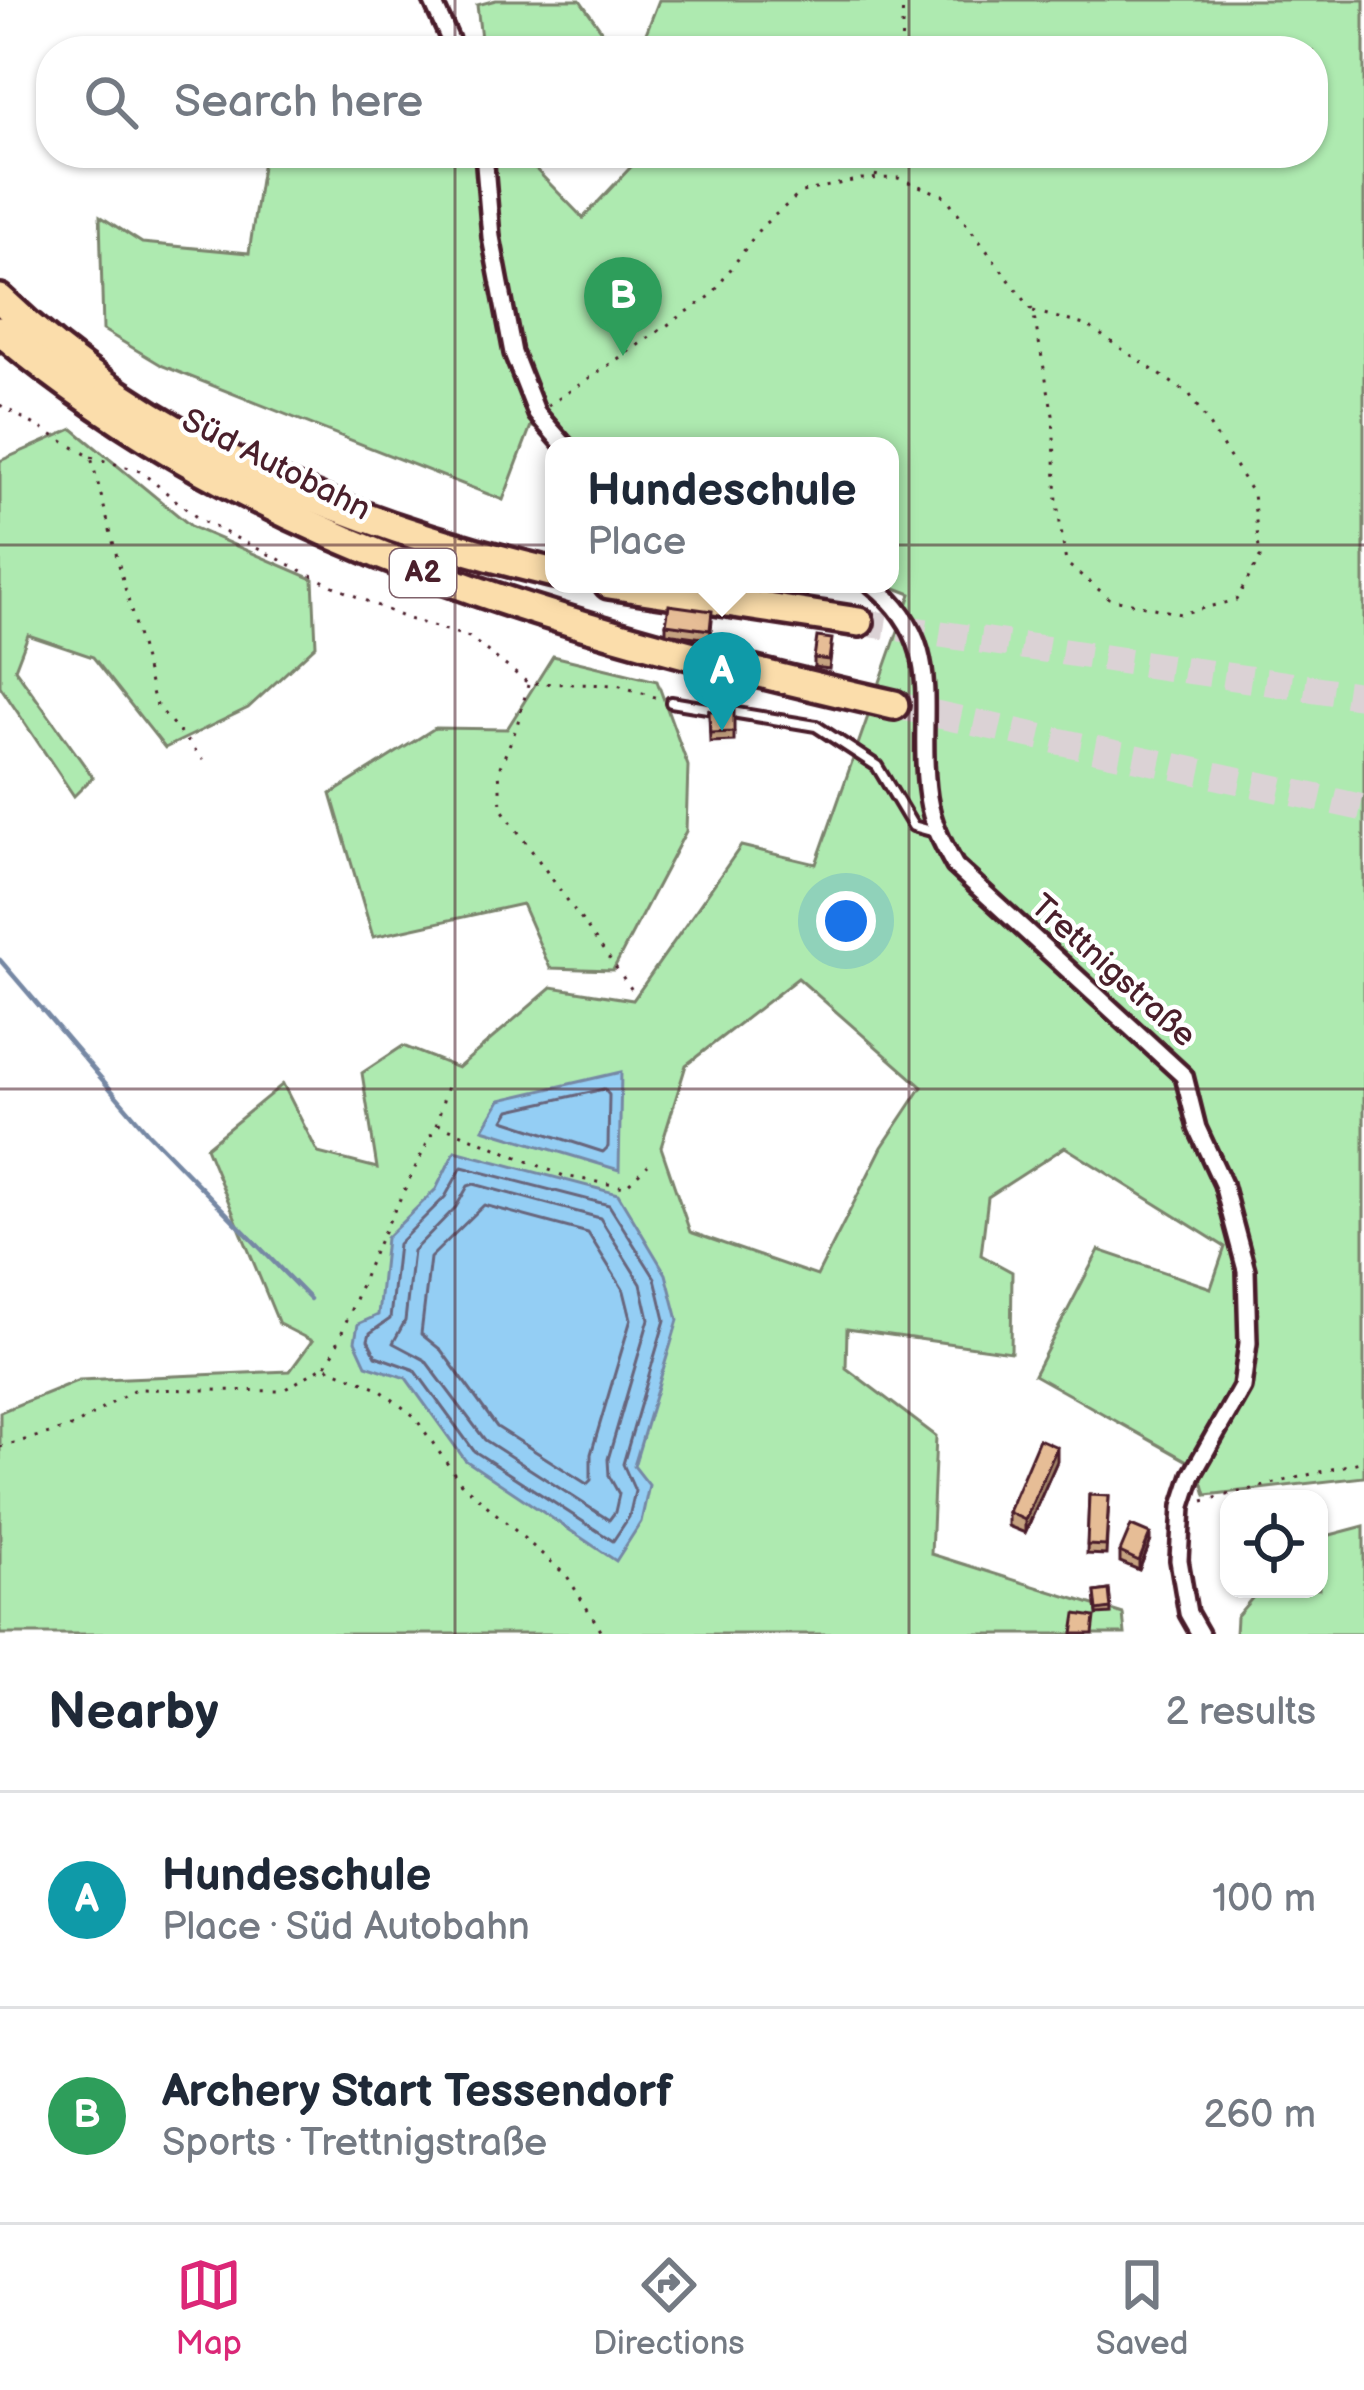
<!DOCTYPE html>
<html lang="en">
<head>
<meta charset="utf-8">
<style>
  :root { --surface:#fff; --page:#f2f2f3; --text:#1f2937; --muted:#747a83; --line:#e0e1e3; --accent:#db2777 }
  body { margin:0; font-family:"Balsamiq Sans",sans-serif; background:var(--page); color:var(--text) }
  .controls { position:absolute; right:36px; bottom:36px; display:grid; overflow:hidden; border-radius:24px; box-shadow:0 3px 9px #0004 }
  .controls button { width:108px; height:108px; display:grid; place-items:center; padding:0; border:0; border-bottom:3px solid var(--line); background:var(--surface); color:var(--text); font:60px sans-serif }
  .you { position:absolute; left:846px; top:921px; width:42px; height:42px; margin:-30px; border:9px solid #fff; border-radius:50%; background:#1a73e8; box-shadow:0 0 0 18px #1a73e833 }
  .badge { display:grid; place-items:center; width:78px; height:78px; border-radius:50%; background:var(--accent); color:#fff; font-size:39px; font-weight:700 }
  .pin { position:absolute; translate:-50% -99px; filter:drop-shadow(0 3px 6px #0008) }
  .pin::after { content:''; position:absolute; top:63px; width:42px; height:36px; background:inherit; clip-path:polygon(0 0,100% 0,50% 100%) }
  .popup { position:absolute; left:545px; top:437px; width:354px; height:156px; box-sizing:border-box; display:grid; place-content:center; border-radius:24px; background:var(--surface); filter:drop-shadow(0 3px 9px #0005); font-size:39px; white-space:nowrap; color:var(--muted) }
  .popup b { font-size:45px; color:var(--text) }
  .popup::after { content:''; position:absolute; left:50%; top:100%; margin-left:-24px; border:24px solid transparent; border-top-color:var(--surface) }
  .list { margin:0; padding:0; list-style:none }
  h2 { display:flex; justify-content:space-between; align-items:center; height:156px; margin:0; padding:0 48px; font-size:51px }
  h2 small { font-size:39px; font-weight:400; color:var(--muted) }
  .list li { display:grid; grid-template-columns:78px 1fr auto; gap:36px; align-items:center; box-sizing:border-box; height:216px; padding:0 48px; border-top:3px solid var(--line) }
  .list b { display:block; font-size:45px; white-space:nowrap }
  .list p { margin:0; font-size:39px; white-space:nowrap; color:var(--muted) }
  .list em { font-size:39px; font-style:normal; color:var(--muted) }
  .icon { flex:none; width:66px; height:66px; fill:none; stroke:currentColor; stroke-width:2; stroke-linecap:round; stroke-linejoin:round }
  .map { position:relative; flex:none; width:1364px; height:1634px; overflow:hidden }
  .search { position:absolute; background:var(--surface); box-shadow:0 3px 9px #0004; left:36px; right:36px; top:36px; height:132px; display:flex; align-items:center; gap:30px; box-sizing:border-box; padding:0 42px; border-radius:48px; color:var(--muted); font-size:45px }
  .sheet { height:588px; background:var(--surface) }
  nav { display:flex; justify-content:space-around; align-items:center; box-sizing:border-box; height:168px; border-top:3px solid var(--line); background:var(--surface); font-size:33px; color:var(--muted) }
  nav a { display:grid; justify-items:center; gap:6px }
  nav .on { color:var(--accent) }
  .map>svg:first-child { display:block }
  .green { fill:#aeeab0; stroke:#7c846e; stroke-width:3; fill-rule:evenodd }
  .water { fill:#94cef4; stroke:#7688a4; stroke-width:3 }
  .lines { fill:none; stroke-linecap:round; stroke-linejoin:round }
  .shore { stroke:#68657b; stroke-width:3 }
  .stream { stroke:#7688a4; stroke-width:4.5 }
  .motorway-tunnel { stroke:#dbd2d5; stroke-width:27; stroke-dasharray:27 14; stroke-linecap:butt }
  .service-casing { stroke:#4a1f2b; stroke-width:16 }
  .minor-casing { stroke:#4a1f2b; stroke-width:24 }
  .motorway-casing { stroke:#4a1f2b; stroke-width:36 }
  .path { stroke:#4a1f2b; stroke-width:3; stroke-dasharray:3 9; stroke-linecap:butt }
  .service { stroke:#fff; stroke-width:8 }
  .minor { stroke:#fff; stroke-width:15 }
  .motorway { stroke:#fbddab; stroke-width:27 }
  .wall { fill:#c6a381; stroke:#4a1f2b; stroke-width:3 }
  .shaded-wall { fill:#a18469; stroke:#4a1f2b; stroke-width:3 }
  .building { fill:#e6bd96; stroke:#4a1f2b; stroke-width:3 }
  .grid { fill:none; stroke:#4a1f2b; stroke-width:3; stroke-opacity:0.55 }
  .labels { text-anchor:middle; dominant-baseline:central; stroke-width:9; stroke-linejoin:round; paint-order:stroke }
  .shield { fill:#fff; stroke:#80626b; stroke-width:3 }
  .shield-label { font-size:30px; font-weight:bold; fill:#4a1f2b }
  .street-label { font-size:33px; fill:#4a1f2b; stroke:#fff }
</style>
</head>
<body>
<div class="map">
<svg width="1364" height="1634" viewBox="0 0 1364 1634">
  <rect width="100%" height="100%" fill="#fff"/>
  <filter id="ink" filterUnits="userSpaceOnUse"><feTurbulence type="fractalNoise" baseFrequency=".00833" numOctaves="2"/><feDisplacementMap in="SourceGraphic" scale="24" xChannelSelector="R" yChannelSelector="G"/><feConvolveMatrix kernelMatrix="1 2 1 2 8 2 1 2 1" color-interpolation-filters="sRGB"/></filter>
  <g filter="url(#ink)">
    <!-- green -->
    <g class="green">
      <polygon points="496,0 580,0 616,51 497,51 481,39 477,5"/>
      <path d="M659,0h705v1477l-158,18 -8,-28 -164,-92 65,-125 112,38 14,-41 -160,-100 -77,50 -7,58 31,17 -1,80 -164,-23 -1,39 90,68 -5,118 192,60 2,20h-1125v-222l79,-32 211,-9 22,-30 -33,-17 -73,-177 77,-63 35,69 59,15 -15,-95 41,-27 55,22 94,-81 81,13 108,-154 75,18 95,-270 -26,-10h5v-138h-322l-37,-20 -28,74 -340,-134 -60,-36 -3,-114 42,27 107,10 15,-100h256l63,65 61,-65h669v-102h-674zM798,978l124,109 -40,60 -65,129 -127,-44 -29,-85 25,-82z"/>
      <polygon points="73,429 192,527 313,579 316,645 248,708 165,748 93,657 28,635 15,669 93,777 74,796 0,686 0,461"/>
      <polygon points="553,656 657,681 688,766 686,831 613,970 550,968 522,904 373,937 331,794 435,728 507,729"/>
      <polygon points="1364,1526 1364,1634 1235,1634 1236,1617 1260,1589 1319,1589 1319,1538"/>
    </g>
    <!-- water -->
    <g class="water">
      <polygon points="621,1072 619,1170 483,1129 500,1100"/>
      <polygon points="455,1151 618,1194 666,1274 678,1320 634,1466 649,1485 641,1522 616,1561 465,1460 406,1378 366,1365 355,1341 358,1324 378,1315 386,1238 436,1189"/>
    </g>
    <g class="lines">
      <!-- shore -->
      <g class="shore">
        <polygon points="604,1089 609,1095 608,1147 603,1152 504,1120 510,1110"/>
        <polygon points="462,1167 609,1205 655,1278 665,1320 623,1464 635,1491 629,1517 613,1541 474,1451 415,1370 376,1356 368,1340 370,1333 390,1319 398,1244 445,1197"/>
        <polygon points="474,1184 600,1218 641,1284 649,1319 608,1459 609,1476 619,1494 615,1512 609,1520 485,1440 425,1360 393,1343 405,1321 413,1251 456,1207 468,1186"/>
        <polygon points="484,1205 588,1233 624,1291 631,1319 591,1454 591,1480 587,1484 497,1427 441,1350 421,1334 430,1258"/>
      </g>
      <!-- stream -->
      <polyline class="stream" points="0,960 148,1133 310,1299"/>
      <!-- motorway-tunnel -->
      <g class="motorway-tunnel">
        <polyline points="859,622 1364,696"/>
        <polyline points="894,705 1364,808"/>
      </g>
      <defs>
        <polyline id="service" points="671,702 816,726 877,766 913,826 935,832"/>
        <g id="minor">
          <polyline points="432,0 455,51"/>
          <polyline points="484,153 491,237 513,353 537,414 565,446"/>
          <path d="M872,584c78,62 43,129 56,213 4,26 14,46 27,69l229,210 13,52 26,56 23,86 2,73 -6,44 -50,88 -10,31 -3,54 9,53 12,21"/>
        </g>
        <g id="motorway">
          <path d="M0,299c153,147 351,226 554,274"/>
          <path d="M0,331c258,217 573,300 894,374"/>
          <polyline points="609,584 859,622"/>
        </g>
      </defs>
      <!-- service casing -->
      <use href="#service" class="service-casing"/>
      <!-- minor casing -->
      <use href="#minor" class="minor-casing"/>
      <!-- motorway casing -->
      <use href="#motorway" class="motorway-casing"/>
      <!-- path -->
      <g class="path">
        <polyline points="901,51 903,0"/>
        <polyline points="876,177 881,153"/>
        <polyline points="0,405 91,457 155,703 203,760"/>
        <polyline points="548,406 712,295 761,227 802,192 861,179 898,178 945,196 1033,311 1053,415 1057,503 1066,563 1109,598 1180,614 1236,600 1260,558 1253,494 1190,395 1088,326 1033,311"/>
        <polyline points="91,457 140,471 200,520 335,587 405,618 469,637 528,683 617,685 658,698"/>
        <polyline points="528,685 516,729 499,769 501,808 632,990"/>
        <polyline points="438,1124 564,1176 625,1187 648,1165"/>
        <polyline points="326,1365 334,1352 374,1252 437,1123 447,1086"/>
        <polyline points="0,1447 74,1426 135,1389 282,1391 324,1366 376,1387 414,1416 460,1482 567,1576 603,1634"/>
        <polyline points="1203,1501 1364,1461"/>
      </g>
      <!-- service -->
      <use href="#service" class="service"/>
      <!-- minor -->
      <use href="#minor" class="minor"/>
      <!-- motorway -->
      <use href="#motorway" class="motorway"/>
    </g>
    <!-- wall -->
    <g class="wall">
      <polygon points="712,621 710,639 666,633 666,624"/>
      <polygon points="832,648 829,669 814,667 814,658"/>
      <polygon points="709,711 734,732 734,741 710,742"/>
      <polygon points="1057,1461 1025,1533 1008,1526 1008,1512"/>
      <polygon points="1089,1495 1109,1496 1106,1555 1087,1554"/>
      <polygon points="1150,1543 1139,1570 1120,1562 1120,1552"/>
      <polygon points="1109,1590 1111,1614 1097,1615 1095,1592"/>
    </g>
    <!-- shaded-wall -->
    <g class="shaded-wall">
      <polygon points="1057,1447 1057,1461 1025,1533 1025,1520"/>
      <polygon points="1150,1534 1150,1543 1139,1570 1139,1561"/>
    </g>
    <!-- building -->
    <g class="building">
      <polygon points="669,605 712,611 710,630 666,624"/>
      <polygon points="817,637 832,639 829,660 814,658"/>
      <polygon points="734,710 734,732 710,733 709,711"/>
      <polygon points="1039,1439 1057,1447 1025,1520 1008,1512"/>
      <polygon points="1089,1495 1109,1496 1106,1546 1087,1545"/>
      <polygon points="1131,1526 1150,1534 1139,1561 1120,1552"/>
      <polygon points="1109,1590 1111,1609 1097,1611 1095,1592"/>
      <polygon points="1076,1614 1095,1617 1093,1634 1073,1634"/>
    </g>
  </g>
  <!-- grid -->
  <path class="grid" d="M455,0v51M909,0v51M455,153v1481M909,153v1481M0,545h1364M0,1089h1364"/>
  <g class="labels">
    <!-- shield labels -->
    <rect class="shield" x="390" y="549" width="66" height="48" rx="9"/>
    <g class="shield-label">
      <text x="423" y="573">A2</text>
    </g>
    <!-- street labels -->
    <g class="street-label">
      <text transform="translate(276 465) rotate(27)">Süd Autobahn</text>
      <text transform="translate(1113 971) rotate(42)">Trettnigstraße</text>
    </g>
  </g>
</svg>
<div class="controls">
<button><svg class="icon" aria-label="locate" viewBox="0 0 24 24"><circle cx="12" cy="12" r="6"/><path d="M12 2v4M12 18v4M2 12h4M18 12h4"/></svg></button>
</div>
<div class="you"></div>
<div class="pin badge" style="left:722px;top:731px;background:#0f9aa8">A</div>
<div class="popup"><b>Hundeschule</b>Place</div>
<div class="pin badge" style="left:623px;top:356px;background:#2e9e5b">B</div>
<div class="search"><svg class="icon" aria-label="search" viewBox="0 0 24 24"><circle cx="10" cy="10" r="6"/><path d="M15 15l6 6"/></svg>Search here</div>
</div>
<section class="sheet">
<h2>Nearby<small>2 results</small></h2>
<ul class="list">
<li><span class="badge" style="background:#0f9aa8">A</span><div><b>Hundeschule</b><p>Place · Süd Autobahn</p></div><em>100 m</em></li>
<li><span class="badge" style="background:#2e9e5b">B</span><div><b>Archery Start Tessendorf</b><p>Sports · Trettnigstraße</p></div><em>260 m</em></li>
</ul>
</section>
<nav>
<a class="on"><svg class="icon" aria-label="map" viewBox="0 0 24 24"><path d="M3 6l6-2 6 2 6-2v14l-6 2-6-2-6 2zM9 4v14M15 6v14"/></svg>Map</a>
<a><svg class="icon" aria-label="directions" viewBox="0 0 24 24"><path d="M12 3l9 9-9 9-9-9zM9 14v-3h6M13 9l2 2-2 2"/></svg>Directions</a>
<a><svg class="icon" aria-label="saved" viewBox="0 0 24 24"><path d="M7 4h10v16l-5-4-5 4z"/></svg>Saved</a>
</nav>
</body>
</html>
